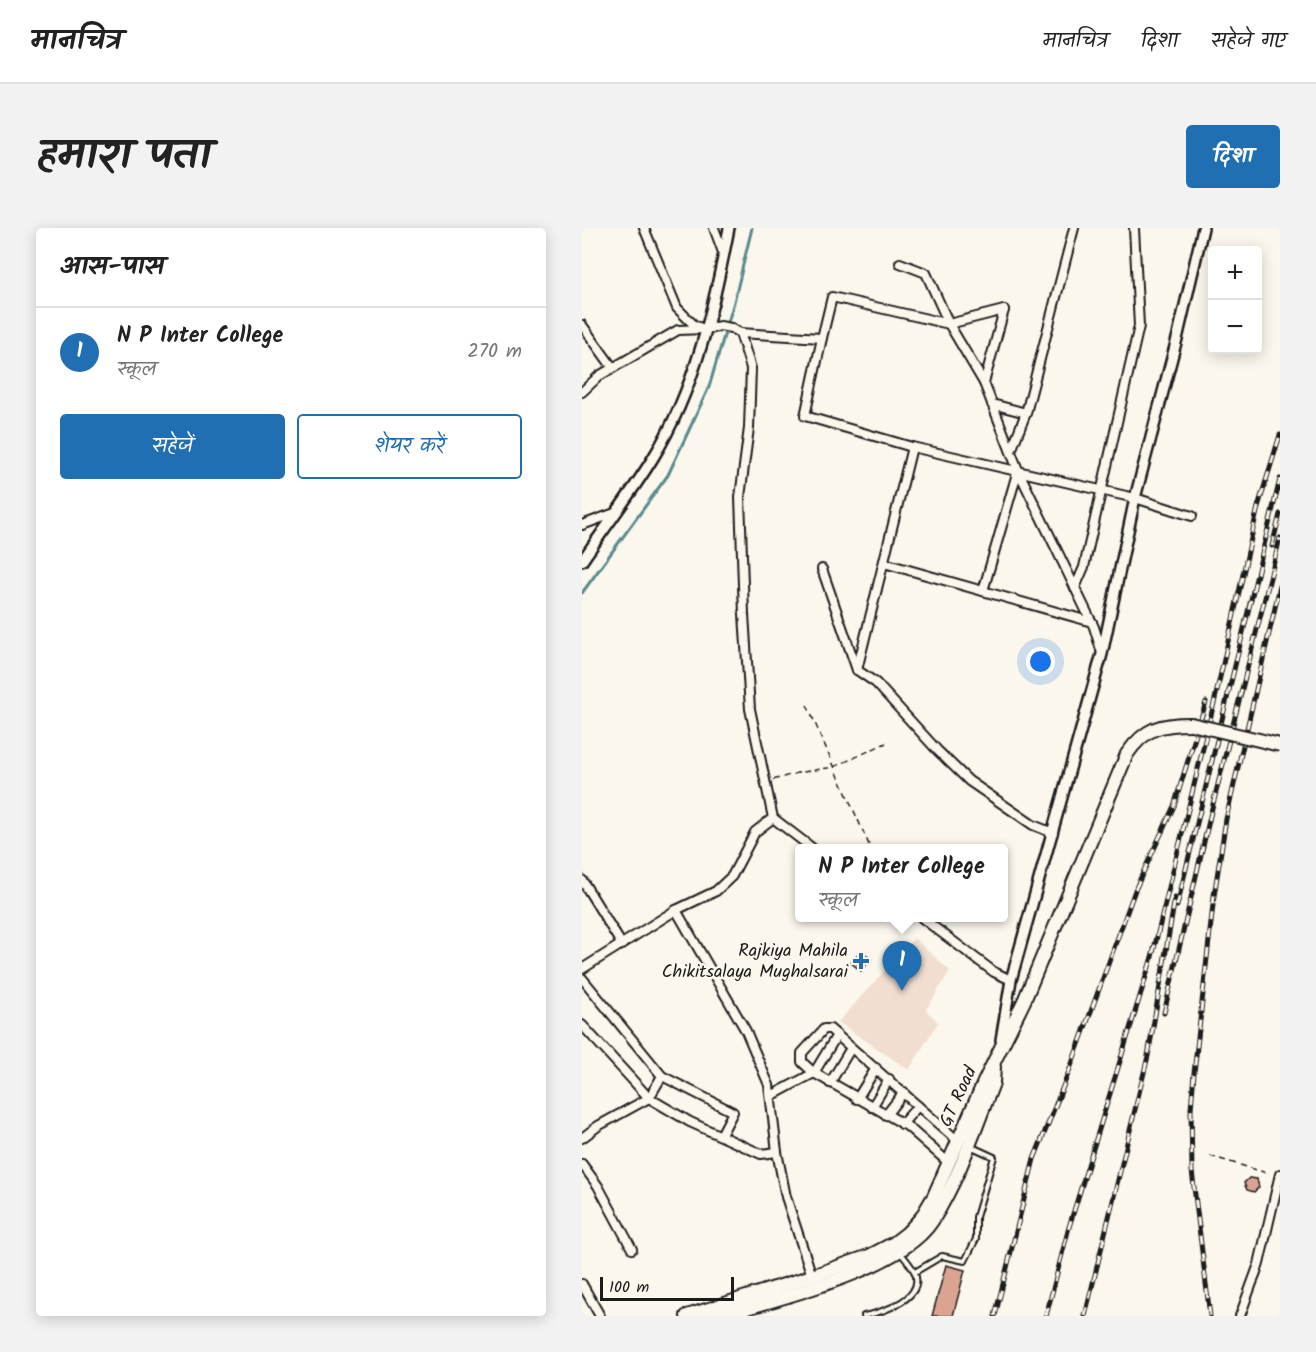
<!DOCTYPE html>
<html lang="hi">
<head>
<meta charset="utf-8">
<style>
  :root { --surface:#fff; --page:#f2f2f2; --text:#222; --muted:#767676; --line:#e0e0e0; --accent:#1f6fb2 }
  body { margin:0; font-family:Kalam,"Playpen Sans Deva",sans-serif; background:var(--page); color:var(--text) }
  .controls { position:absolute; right:18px; top:18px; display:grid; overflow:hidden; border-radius:6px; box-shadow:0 3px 15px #0003 }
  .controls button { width:54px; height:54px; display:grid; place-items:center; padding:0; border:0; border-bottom:2px solid var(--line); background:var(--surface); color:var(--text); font:30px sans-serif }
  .scale { position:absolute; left:18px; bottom:15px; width:134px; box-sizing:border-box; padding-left:6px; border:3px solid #1c1c1c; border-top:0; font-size:16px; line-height:21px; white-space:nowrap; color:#1c1c1c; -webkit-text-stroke:4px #fbf7ec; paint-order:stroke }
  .you { position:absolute; left:459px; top:434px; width:21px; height:21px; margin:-15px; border:4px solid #fff; border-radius:50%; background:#1a73e8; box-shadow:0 0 0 9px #1a73e833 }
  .badge { display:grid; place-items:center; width:39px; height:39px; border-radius:50%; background:var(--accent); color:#fff; font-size:20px; font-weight:700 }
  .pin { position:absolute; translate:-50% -50px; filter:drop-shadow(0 2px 3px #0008) }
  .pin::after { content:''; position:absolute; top:32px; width:21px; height:18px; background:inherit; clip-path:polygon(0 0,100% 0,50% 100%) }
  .popup { position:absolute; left:213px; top:616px; width:213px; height:78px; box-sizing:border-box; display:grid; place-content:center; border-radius:6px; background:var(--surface); filter:drop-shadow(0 2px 4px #0005); font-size:20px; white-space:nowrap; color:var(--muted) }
  .popup b { font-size:22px; color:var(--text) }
  .popup::after { content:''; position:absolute; left:50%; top:100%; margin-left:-12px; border:12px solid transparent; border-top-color:var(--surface) }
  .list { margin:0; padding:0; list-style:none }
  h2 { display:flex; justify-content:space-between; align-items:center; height:78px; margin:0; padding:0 24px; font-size:26px }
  h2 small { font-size:20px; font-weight:400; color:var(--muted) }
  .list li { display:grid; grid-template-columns:39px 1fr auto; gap:18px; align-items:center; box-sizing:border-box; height:90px; padding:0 24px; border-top:2px solid var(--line) }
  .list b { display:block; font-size:22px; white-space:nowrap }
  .list p { margin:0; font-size:20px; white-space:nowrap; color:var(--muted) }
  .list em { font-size:20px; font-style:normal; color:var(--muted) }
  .actions { display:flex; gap:12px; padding:18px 24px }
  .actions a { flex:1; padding:14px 0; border:2px solid var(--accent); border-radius:6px; text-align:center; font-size:21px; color:var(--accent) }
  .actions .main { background:var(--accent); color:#fff }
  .map { position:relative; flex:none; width:698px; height:1088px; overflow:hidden; border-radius:6px }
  header { display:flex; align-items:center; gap:36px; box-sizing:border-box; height:84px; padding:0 30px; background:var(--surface); border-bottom:2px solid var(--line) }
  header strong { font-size:28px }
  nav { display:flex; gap:33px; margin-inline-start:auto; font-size:21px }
  .intro { display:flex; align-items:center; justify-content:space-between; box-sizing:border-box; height:144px; padding:0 36px }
  h1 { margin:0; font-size:42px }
  .button { padding:15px 27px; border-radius:6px; background:var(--accent); color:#fff; font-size:21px; font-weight:700 }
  main { display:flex; gap:36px; padding:0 36px }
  aside { flex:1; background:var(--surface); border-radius:6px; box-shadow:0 3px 15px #0003 }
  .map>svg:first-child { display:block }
  .built { fill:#f1ded1 }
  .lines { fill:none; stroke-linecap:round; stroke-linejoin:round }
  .stream { stroke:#58898e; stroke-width:3 }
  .building { fill:#dba492; stroke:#1c1c1c; stroke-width:1.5 }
  .service-casing { stroke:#1c1c1c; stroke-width:8 }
  .minor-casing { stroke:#1c1c1c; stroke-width:12 }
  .tertiary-casing { stroke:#1c1c1c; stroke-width:14 }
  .trunk-casing { stroke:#1c1c1c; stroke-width:16 }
  .path { stroke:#1c1c1c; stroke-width:1.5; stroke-dasharray:6 4.5; stroke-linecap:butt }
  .service { stroke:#fbf7ec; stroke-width:4 }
  .minor { stroke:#fbf7ec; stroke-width:8 }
  .tertiary { stroke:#fbf7ec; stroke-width:9 }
  .trunk { stroke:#fbf7ec; stroke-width:12 }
  .rail-casing { stroke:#1c1c1c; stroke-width:5 }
  .rail { stroke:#fbf7ec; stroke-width:3; stroke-dasharray:9; stroke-linecap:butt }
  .trunk-bridge-casing { stroke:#1c1c1c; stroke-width:16; stroke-linecap:butt }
  .trunk-bridge { stroke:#fbf7ec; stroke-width:12 }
  .poi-dot { fill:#1f6fb2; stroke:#fbf7ec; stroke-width:2 }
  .labels { text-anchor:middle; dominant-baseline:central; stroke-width:5; stroke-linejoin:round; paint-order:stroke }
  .poi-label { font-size:18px; fill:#1c1c1c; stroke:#fbf7ec; text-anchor:end }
  .street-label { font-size:18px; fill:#1c1c1c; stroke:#fbf7ec }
</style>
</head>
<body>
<header>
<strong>मानचित्र</strong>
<nav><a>मानचित्र</a><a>दिशा</a><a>सहेजे गए</a></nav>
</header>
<div class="intro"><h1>हमारा पता</h1><a class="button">दिशा</a></div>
<main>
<aside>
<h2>आस-पास<small></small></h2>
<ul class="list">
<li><span class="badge">1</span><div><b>N P Inter College</b><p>स्कूल</p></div><em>270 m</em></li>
</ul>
<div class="actions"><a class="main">सहेजें</a><a>शेयर करें</a></div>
</aside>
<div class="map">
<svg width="698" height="1088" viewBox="0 0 698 1088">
  <rect width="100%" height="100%" fill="#fbf7ec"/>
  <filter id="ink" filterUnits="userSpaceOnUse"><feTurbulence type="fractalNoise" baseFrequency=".0167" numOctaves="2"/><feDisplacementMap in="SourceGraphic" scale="12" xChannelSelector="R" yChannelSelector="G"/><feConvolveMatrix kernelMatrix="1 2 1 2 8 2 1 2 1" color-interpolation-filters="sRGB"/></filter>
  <g filter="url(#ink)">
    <!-- built -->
    <polygon class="built" points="332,710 368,743 344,782 356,794 327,842 256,794"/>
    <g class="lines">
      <!-- stream -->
      <polyline class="stream" points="0,365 86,247 127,159 152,74 170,0"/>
    </g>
    <!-- building -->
    <g class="building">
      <polygon points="279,723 289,731 279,743 269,735"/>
      <polygon points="667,950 675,951 677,959 672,964 665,962 662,955"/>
      <polygon points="364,1037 383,1042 371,1088 350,1088"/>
    </g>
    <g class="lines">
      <defs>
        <g id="service">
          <polyline points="333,1044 360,1028 383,1033 394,1011 394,989 412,929 388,918"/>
          <path d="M282,1088c19,-4 63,-18 50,-45 -4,-7 -10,-14 -15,-20"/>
        </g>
        <g id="minor">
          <polyline points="62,0 95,80 112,97 119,100"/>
          <polyline points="132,0 142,27"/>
          <polyline points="318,35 344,45 367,96 402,155"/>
          <polyline points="422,82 402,155 436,242 512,399 520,425"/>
          <polyline points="0,97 31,140"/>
          <polyline points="158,105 240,110 250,69 367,96 422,82"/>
          <polyline points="240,110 223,188 330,219 553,270 610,288"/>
          <polyline points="0,164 17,148 96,102 124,101 138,98 149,100 158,105 169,140 167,200 158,269 162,386 168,481 191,590 230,620"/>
          <polyline points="410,176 444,185 492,0"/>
          <polyline points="429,223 444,185"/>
          <polyline points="0,297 33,285"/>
          <polyline points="302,335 510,394"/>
          <polyline points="240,341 275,442 294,455 355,522 387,553 451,597 471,605"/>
          <polyline points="493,360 502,339 557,98 552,0"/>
          <polyline points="401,363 436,242"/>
          <polyline points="275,442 330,219"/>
          <polyline points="0,652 40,717"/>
          <polyline points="94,682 134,663 150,648 173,604 191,590"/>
          <polyline points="340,690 412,744 429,752"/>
          <polyline points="0,741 94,682 164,803 187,857 195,924 204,969 230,1048"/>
          <polyline points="0,750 80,848"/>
          <polyline points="0,797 67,870 80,848 151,884 139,907"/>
          <polyline points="248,855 269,820"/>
          <polyline points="189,868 232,845 255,807"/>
          <polyline points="275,871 294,840"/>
          <polyline points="290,879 307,851"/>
          <polyline points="304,887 322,864"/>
          <polyline points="320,896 336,878"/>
          <polyline points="0,910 16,898 67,870 108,894 179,926 195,924"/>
          <polyline points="367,935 325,898 232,845 220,834 220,825 242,801 248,801 376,913"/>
          <polyline points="0,936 16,958 50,1021"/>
          <polyline points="0,1056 18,1088"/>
          <polyline points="658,1088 677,1036 698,946"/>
        </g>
        <g id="tertiary">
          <path d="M0,333c23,-34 49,-67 71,-103 42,-68 61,-152 76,-230"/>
          <polyline points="419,812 429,752 520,426 553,270 596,107 621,0"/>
        </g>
        <g id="trunk">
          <path d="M105,1088l125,-40 57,-20 25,-13 13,-10 14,-15 13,-22 51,-116 39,-79 103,-247c18,-26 33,-30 64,-30"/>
          <path d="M137,1088c56,-17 182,-46 213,-95 27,-42 43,-92 61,-138l1,-16"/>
        </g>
      </defs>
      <!-- service casing -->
      <use href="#service" class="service-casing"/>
      <!-- minor casing -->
      <use href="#minor" class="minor-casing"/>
      <!-- tertiary casing -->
      <use href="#tertiary" class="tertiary-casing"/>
      <!-- trunk casing -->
      <use href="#trunk" class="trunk-casing"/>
      <!-- path -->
      <g class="path">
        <polyline points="225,477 288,619"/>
        <polyline points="191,552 215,545 252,539 304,515"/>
        <polyline points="628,928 688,946"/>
      </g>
      <!-- service -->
      <use href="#service" class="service"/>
      <!-- minor -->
      <use href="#minor" class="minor"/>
      <!-- tertiary -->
      <use href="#tertiary" class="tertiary"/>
      <!-- trunk -->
      <use href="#trunk" class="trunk"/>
      <defs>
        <g id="rail">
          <polyline points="690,318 698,286"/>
          <polyline points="595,678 698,251"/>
          <polyline points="582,785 629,584 698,310"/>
          <polyline points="413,1088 452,931 488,841 553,662 592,578 624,474"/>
          <polyline points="464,1088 487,999 570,729 634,467 676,279 698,207"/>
          <polyline points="503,1088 566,828 593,670"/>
          <polyline points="628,1088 610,943 609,881 612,845 632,668 644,591 698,358"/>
        </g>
      </defs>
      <!-- rail casing -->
      <use href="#rail" class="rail-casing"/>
      <!-- rail -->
      <use href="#rail" class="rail"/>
      <defs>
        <polyline id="trunk-bridge" points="609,496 698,517"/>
      </defs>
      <!-- trunk-bridge casing -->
      <use href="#trunk-bridge" class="trunk-bridge-casing"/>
      <!-- trunk-bridge -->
      <use href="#trunk-bridge" class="trunk-bridge"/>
    </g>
  </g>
  <!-- markers -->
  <path class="poi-dot" d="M276 724h6v6h6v6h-6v6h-6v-6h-6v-6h6z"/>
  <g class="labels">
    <!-- poi labels -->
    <g class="poi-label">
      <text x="266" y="723">Rajkiya Mahila<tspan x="266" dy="21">Chikitsalaya Mughalsarai</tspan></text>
    </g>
    <!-- street labels -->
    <g class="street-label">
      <text transform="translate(377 869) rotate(-65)">GT Road</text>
    </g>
  </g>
</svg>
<div class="controls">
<button>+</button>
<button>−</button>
</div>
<div class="scale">100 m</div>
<div class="you"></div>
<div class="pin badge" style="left:320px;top:763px">1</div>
<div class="popup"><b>N P Inter College</b>स्कूल</div>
</div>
</main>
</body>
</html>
